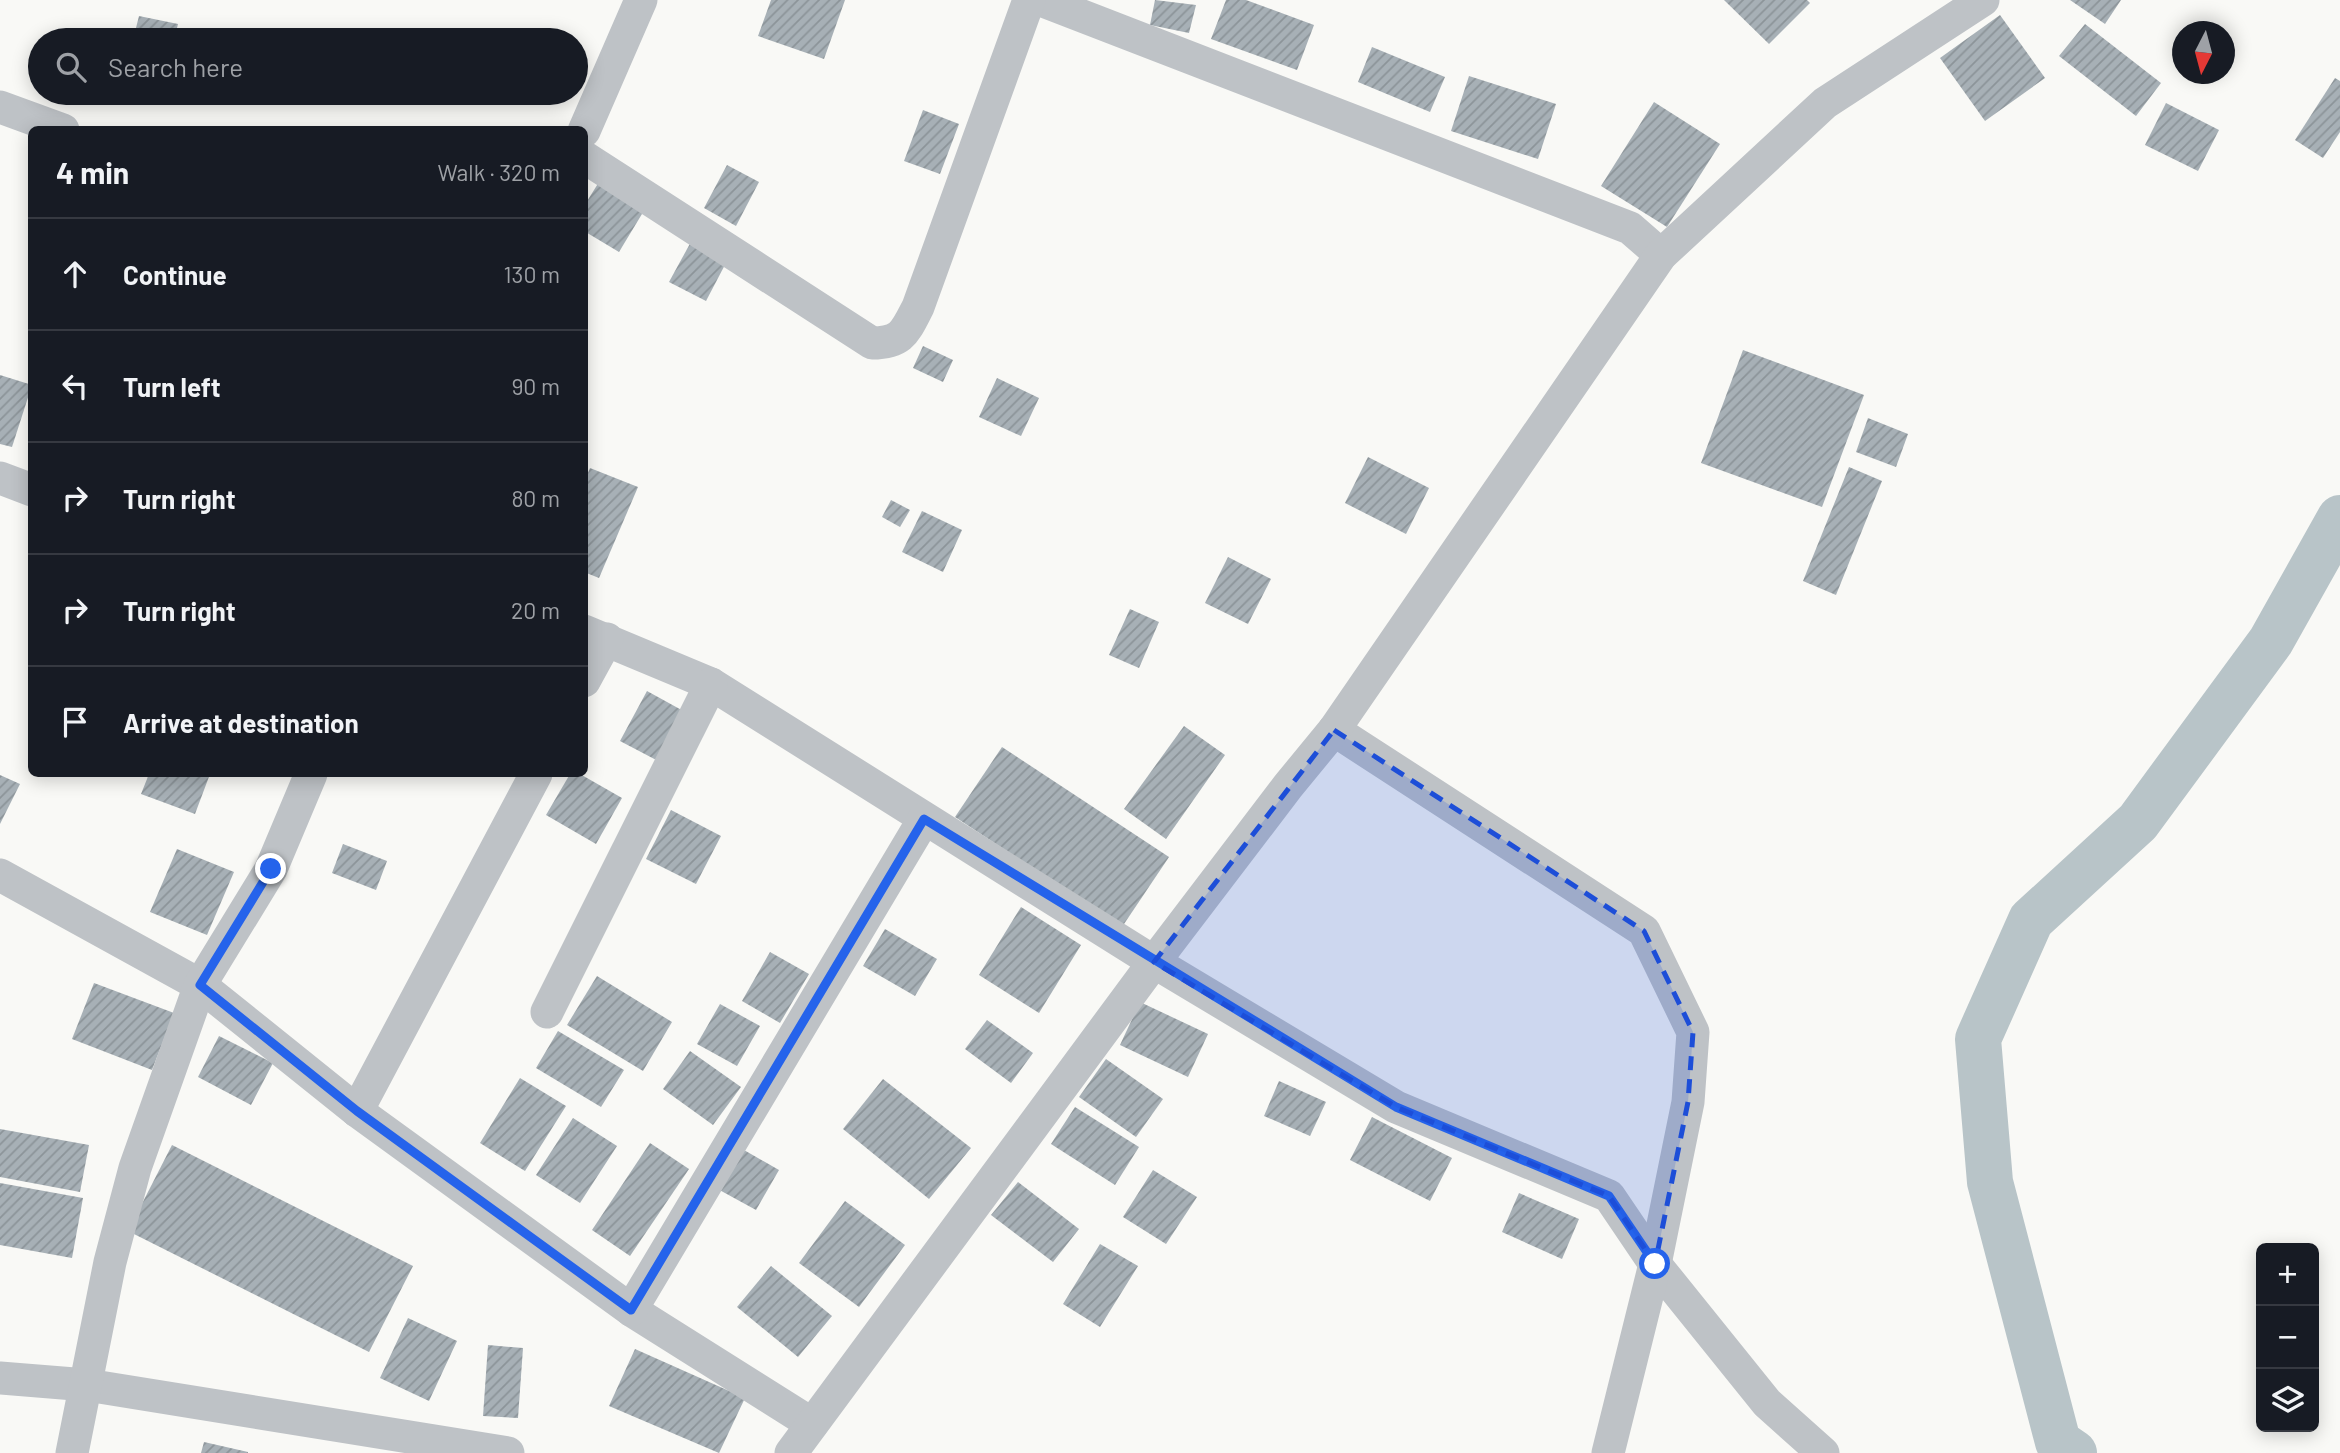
<!DOCTYPE html>
<html lang="en">
<head>
<meta charset="utf-8">
<style>
  :root { --surface:#171b24; --page:#20242c; --text:#f1f3f6; --muted:#9ea1a6; --line:#363941 }
  body { margin:0; font-family:Barlow,sans-serif; background:var(--page); color:var(--text) }
  .controls { position:absolute; right:21px; bottom:21px; display:grid; overflow:hidden; border-radius:10px; box-shadow:0 4px 18px #0003 }
  .controls button { width:63px; height:63px; display:grid; place-items:center; padding:0; border:0; border-bottom:2px solid var(--line); background:var(--surface); color:var(--text); font:35px sans-serif }
  .compass { position:absolute; left:2172px; top:21px; width:63px; height:63px; border-radius:50%; background:var(--surface); box-shadow:0 4px 18px #0003; rotate:186deg }
  .stop { position:absolute; width:21px; height:21px; margin:-16px; border:5px solid #2563eb; border-radius:50%; background:#fff }
  .stop.end { background:#2563eb; border-color:#fff; box-shadow:0 2px 7px #0008 }
  .list { margin:0; padding:0; list-style:none }
  h2 { display:flex; justify-content:space-between; align-items:center; height:91px; margin:0; padding:0 28px; font-size:30px }
  h2 small { font-size:23px; font-weight:400; color:var(--muted) }
  .list li { display:grid; grid-template-columns:46px 1fr auto; gap:21px; align-items:center; box-sizing:border-box; height:112px; padding:0 28px; border-top:2px solid var(--line) }
  .list b { display:block; font-size:26px; white-space:nowrap }
  .list em { font-size:23px; font-style:normal; color:var(--muted) }
  .icon { flex:none; width:38px; height:38px; fill:none; stroke:currentColor; stroke-width:2; stroke-linecap:round; stroke-linejoin:round }
  .map { position:relative; flex:none; width:2340px; height:1453px; overflow:hidden }
  .search { position:absolute; background:var(--surface); box-shadow:0 4px 18px #0003; left:28px; top:28px; width:560px; height:77px; display:flex; align-items:center; gap:18px; box-sizing:border-box; padding:0 24px; border-radius:38px; color:var(--muted); font-size:26px }
  .panel { position:absolute; background:var(--surface); box-shadow:0 4px 18px #0003; left:28px; top:126px; width:560px; height:651px; border-radius:10px }
  .map>svg:first-child { display:block }
  .lines { fill:none; stroke-linecap:round; stroke-linejoin:round }
  .canal { stroke:#b8c4c8; stroke-width:46 }
  .building { fill:url(#building-hatch) }
  .minor { stroke:#bec2c6; stroke-width:33 }
  .route { stroke:#2563eb; stroke-width:9 }
  .marked { fill:#1d4ed8; fill-opacity:0.2; stroke:#1d4ed8; stroke-width:5; stroke-dasharray:14 9; stroke-linejoin:round }
</style>
</head>
<body>
<div class="map">
<svg width="2340" height="1453" viewBox="0 0 2340 1453">
  <defs>
    <pattern id="building-hatch" width="6" height="6" patternUnits="userSpaceOnUse" patternTransform="scale(1.75)"><rect width="6" height="6" fill="#a7b0b6"/><path d="M-1 1l2-2M0 6l6-6M5 7l2-2" fill="none" stroke="#8c9499"/></pattern>
  </defs>
  <rect width="100%" height="100%" fill="#f9f9f6"/>
  <g class="lines">
    <!-- canal -->
    <polyline class="canal" points="2074,1453 2058,1442 1990,1182 1978,1039 2031,920 2138,822 2271,641 2340,518"/>
  </g>
  <!-- building -->
  <g class="building">
    <polygon points="771,0 845,0 824,59 758,36"/>
    <polygon points="1155,0 1196,5 1189,33 1150,25"/>
    <polygon points="1226,0 1246,0 1314,25 1297,70 1211,39"/>
    <polygon points="1724,0 1807,0 1810,3 1769,44"/>
    <polygon points="2070,0 2121,0 2105,24"/>
    <polygon points="2000,15 2045,78 1985,121 1940,58"/>
    <polygon points="139,16 178,24 174,40 133,40"/>
    <polygon points="2085,24 2161,83 2136,116 2059,56"/>
    <polygon points="1372,47 1445,77 1430,112 1358,82"/>
    <polygon points="1469,76 1556,104 1538,159 1451,131"/>
    <polygon points="2335,78 2340,81 2340,132 2323,158 2295,140"/>
    <polygon points="1654,102 1720,144 1667,227 1601,186"/>
    <polygon points="2166,103 2219,130 2198,171 2145,145"/>
    <polygon points="923,110 959,124 940,174 904,161"/>
    <polygon points="727,165 759,182 736,226 704,208"/>
    <polygon points="599,182 645,209 619,252 584,231 584,206"/>
    <polygon points="692,240 728,259 706,301 669,282"/>
    <polygon points="923,346 953,360 943,382 913,368"/>
    <polygon points="1743,350 1864,395 1822,507 1701,463"/>
    <polygon points="0,375 32,385 12,447 0,444"/>
    <polygon points="997,378 1039,398 1021,436 979,417"/>
    <polygon points="1868,418 1908,434 1896,467 1856,452"/>
    <polygon points="1368,457 1429,488 1406,534 1345,503"/>
    <polygon points="1849,467 1882,481 1836,595 1803,581"/>
    <polygon points="590,468 638,487 599,578 584,572 584,482"/>
    <polygon points="891,500 910,510 900,527 882,517"/>
    <polygon points="922,511 962,530 943,572 902,552"/>
    <polygon points="1228,557 1271,579 1248,624 1205,603"/>
    <polygon points="1130,609 1159,622 1139,668 1109,655"/>
    <polygon points="647,691 687,713 660,762 620,741"/>
    <polygon points="1184,726 1225,755 1166,839 1124,809"/>
    <polygon points="1002,747 1169,857 1122,927 955,817"/>
    <polygon points="149,774 210,774 195,814 141,794"/>
    <polygon points="570,774 580,774 622,798 596,844 546,815"/>
    <polygon points="0,775 20,784 0,824"/>
    <polygon points="671,810 721,836 696,884 646,859"/>
    <polygon points="343,844 387,861 376,890 332,873"/>
    <polygon points="177,849 234,872 207,935 150,912"/>
    <polygon points="1021,907 1081,945 1039,1013 979,975"/>
    <polygon points="885,929 937,959 915,996 863,966"/>
    <polygon points="770,952 809,974 780,1023 742,1001"/>
    <polygon points="597,976 672,1022 643,1071 567,1025"/>
    <polygon points="94,983 174,1013 152,1070 72,1039"/>
    <polygon points="1140,1002 1208,1034 1188,1077 1120,1045"/>
    <polygon points="720,1004 760,1026 737,1066 697,1044"/>
    <polygon points="987,1020 1033,1053 1011,1083 965,1049"/>
    <polygon points="558,1031 624,1070 601,1107 536,1068"/>
    <polygon points="219,1036 273,1063 251,1105 198,1077"/>
    <polygon points="690,1051 741,1087 713,1125 663,1089"/>
    <polygon points="1106,1059 1163,1099 1136,1137 1079,1097"/>
    <polygon points="520,1078 566,1106 525,1171 480,1143"/>
    <polygon points="883,1079 971,1148 929,1199 843,1129"/>
    <polygon points="1279,1081 1326,1102 1310,1136 1264,1116"/>
    <polygon points="1075,1107 1139,1147 1115,1185 1051,1144"/>
    <polygon points="1372,1117 1452,1158 1430,1201 1350,1160"/>
    <polygon points="573,1118 617,1146 580,1203 536,1175"/>
    <polygon points="0,1129 89,1145 80,1192 0,1177"/>
    <polygon points="650,1143 689,1169 630,1256 592,1230"/>
    <polygon points="172,1145 413,1266 369,1352 128,1231"/>
    <polygon points="737,1146 779,1170 756,1210 714,1187"/>
    <polygon points="1153,1170 1197,1197 1166,1244 1123,1217"/>
    <polygon points="1018,1182 1079,1229 1053,1262 991,1215"/>
    <polygon points="0,1183 83,1198 72,1258 0,1245"/>
    <polygon points="1519,1193 1579,1219 1562,1259 1502,1232"/>
    <polygon points="845,1201 905,1245 859,1307 799,1263"/>
    <polygon points="1100,1244 1138,1266 1100,1327 1063,1304"/>
    <polygon points="771,1266 832,1316 798,1357 737,1307"/>
    <polygon points="408,1318 457,1341 429,1401 380,1378"/>
    <polygon points="488,1345 523,1348 518,1418 483,1416"/>
    <polygon points="635,1349 745,1398 719,1453 609,1406"/>
    <polygon points="204,1442 248,1452 248,1453 201,1453"/>
  </g>
  <g class="lines">
    <!-- minor -->
    <g class="minor">
      <polyline points="1041,0 1630,228 1661,255"/>
      <polyline points="0,107 63,130"/>
      <polyline points="584,131 641,0"/>
      <path d="M584,157l288,186c30,0 33,-11 46,-36l111,-307"/>
      <polyline points="0,478 32,490"/>
      <polyline points="584,631 711,684 1154,962 1396,1107 1609,1196 1655,1264 1767,1403 1823,1453"/>
      <polyline points="584,681 607,639"/>
      <polyline points="1334,730 1644,931 1693,1032 1688,1102 1655,1264 1608,1453"/>
      <polyline points="0,875 200,985 357,1111 631,1310 812,1424"/>
      <polyline points="547,1012 711,684"/>
      <polyline points="357,1111 536,774"/>
      <polyline points="631,1310 924,819"/>
      <polyline points="0,1378 87,1385 508,1453"/>
      <polyline points="72,1453 110,1262 135,1168 200,985 271,869 311,774"/>
      <polyline points="791,1453 1154,962 1288,786 1334,730 1661,255 1825,103 1983,0"/>
    </g>
  </g>
  <g class="lines">
    <!-- route -->
    <polyline class="route" points="271,869 200,985 357,1111 631,1310 924,819 1396,1107 1609,1196 1655,1264"/>
  </g>
  <!-- marked area -->
  <path class="marked" d="M1334,730l310,201 49,101 -5,70 -33,162 -46,-68 -213,-89 -242,-145z"/>
</svg>
<div class="controls">
<button>+</button>
<button>−</button>
<button><svg class="icon" aria-label="layers" viewBox="0 0 24 24"><path d="M12 4l9 5-9 5-9-5zM3 14l9 5 9-5"/></svg></button>
</div>
<svg class="compass" viewBox="-18 -18 36 36"><path d="M0-13l5 13h-10z" fill="#e53935"/><path d="M0 13l5-13h-10z" fill="#9ea1a6"/></svg>
<div class="stop" style="left:1655px;top:1264px"></div>
<div class="stop end" style="left:271px;top:869px"></div>
<div class="search"><svg class="icon" aria-label="search" viewBox="0 0 24 24"><circle cx="10" cy="10" r="6"/><path d="M15 15l6 6"/></svg>Search here</div>
<section class="panel">
<h2>4 min<small>Walk · 320 m</small></h2>
<ul class="list">
<li><svg class="icon" aria-label="ahead" viewBox="0 0 24 24"><path d="M12 20V5M6 11l6-6 6 6"/></svg><div><b>Continue</b></div><em>130 m</em></li>
<li><svg class="icon" aria-label="left" viewBox="0 0 24 24"><path d="M17 20v-9H6M10 6l-5 5 5 5"/></svg><div><b>Turn left</b></div><em>90 m</em></li>
<li><svg class="icon" aria-label="right" viewBox="0 0 24 24"><path d="M7 20v-9h11M14 6l5 5-5 5"/></svg><div><b>Turn right</b></div><em>80 m</em></li>
<li><svg class="icon" aria-label="right" viewBox="0 0 24 24"><path d="M7 20v-9h11M14 6l5 5-5 5"/></svg><div><b>Turn right</b></div><em>20 m</em></li>
<li><svg class="icon" aria-label="arrive" viewBox="0 0 24 24"><path d="M6 21V4h12l-3 4 3 4H6"/></svg><div><b>Arrive at destination</b></div></li>
</ul>
</section>
</div>
</body>
</html>
